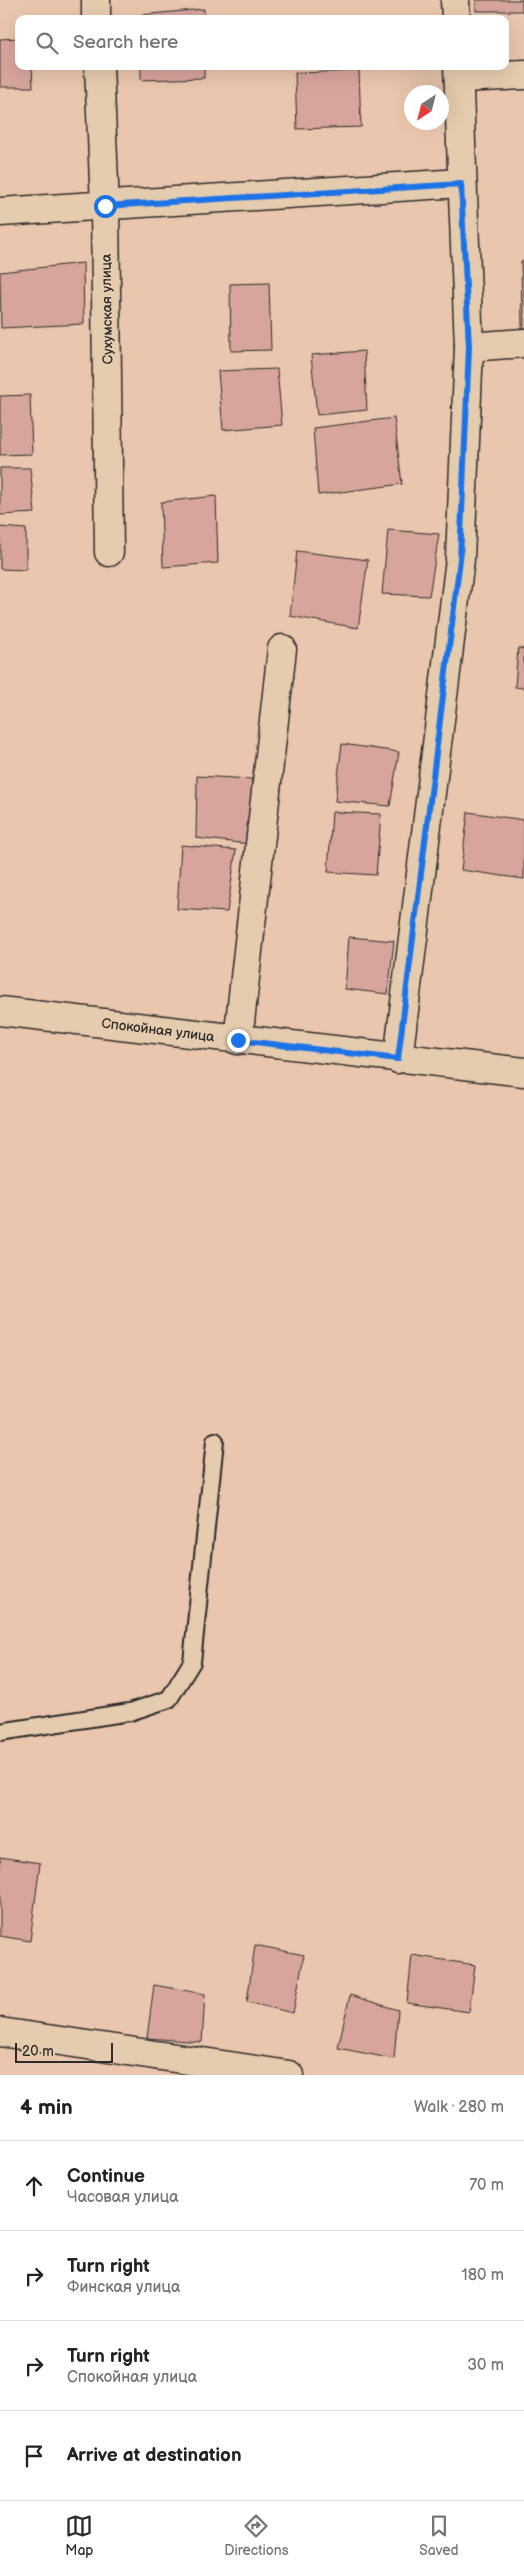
<!DOCTYPE html>
<html lang="en">
<head>
<meta charset="utf-8">
<style>
  :root { --surface:#fff; --page:#f2f2f2; --text:#222; --muted:#767676; --line:#e0e0e0; --accent:#2b2b2b }
  body { margin:0; font-family:"Balsamiq Sans",sans-serif; background:var(--page); color:var(--text) }
  .compass { position:absolute; left:404px; top:85px; width:45px; height:45px; border-radius:50%; background:var(--surface); box-shadow:0 5px 20px #0002; rotate:216deg }
  .scale { position:absolute; left:15px; bottom:12px; width:98px; box-sizing:border-box; padding-left:5px; border:2px solid #2b2b2b; border-top:0; font-size:14px; line-height:18px; white-space:nowrap; color:#2b2b2b; -webkit-text-stroke:4px #e6ccae; paint-order:stroke }
  .stop { position:absolute; width:15px; height:15px; margin:-11px; border:4px solid #1a73e8; border-radius:50%; background:#fff }
  .stop.end { background:#1a73e8; border-color:#fff; box-shadow:0 1px 5px #0008 }
  .list { margin:0; padding:0; list-style:none }
  h2 { display:flex; justify-content:space-between; align-items:center; height:65px; margin:0; padding:0 20px; font-size:21px }
  h2 small { font-size:16px; font-weight:400; color:var(--muted) }
  .list li { display:grid; grid-template-columns:32px 1fr auto; gap:15px; align-items:center; box-sizing:border-box; height:90px; padding:0 20px; border-top:1px solid var(--line) }
  .list b { display:block; font-size:19px; white-space:nowrap }
  .list p { margin:0; font-size:16px; white-space:nowrap; color:var(--muted) }
  .list em { font-size:16px; font-style:normal; color:var(--muted) }
  .icon { flex:none; width:28px; height:28px; fill:none; stroke:currentColor; stroke-width:2; stroke-linecap:round; stroke-linejoin:round }
  .map { position:relative; flex:none; width:524px; height:2075px; overflow:hidden }
  .search { position:absolute; background:var(--surface); box-shadow:0 5px 20px #0002; left:15px; right:15px; top:15px; height:55px; display:flex; align-items:center; gap:12px; box-sizing:border-box; padding:0 18px; border-radius:10px; color:var(--muted); font-size:19px }
  .sheet { height:425px; background:var(--surface) }
  nav { display:flex; justify-content:space-around; align-items:center; box-sizing:border-box; height:70px; border-top:1px solid var(--line); background:var(--surface); font-size:14px; color:var(--muted) }
  nav a { display:grid; justify-items:center; gap:2px }
  nav .on { color:var(--accent) }
  .map>svg:first-child { display:block }
  .building { fill:#d8a59d; stroke:#2b2b2b }
  .lines { fill:none; stroke-linecap:round; stroke-linejoin:round }
  .lane-casing { stroke:#2b2b2b; stroke-width:20 }
  .street-casing { stroke:#2b2b2b; stroke-width:31 }
  .lane { stroke:#e6ccae; stroke-width:16 }
  .street { stroke:#e6ccae; stroke-width:28 }
  .route { stroke:#1a73e8; stroke-width:6 }
  .labels { text-anchor:middle; dominant-baseline:central; stroke-width:4.5; stroke-linejoin:round; paint-order:stroke }
  .street-label { font-size:14px; fill:#2b2b2b; stroke:#e6ccae }
</style>
</head>
<body>
<div class="map">
<svg width="524" height="2075" viewBox="0 0 524 2075">
  <rect width="100%" height="100%" fill="#eac6ae"/>
  <filter id="ink" filterUnits="userSpaceOnUse"><feTurbulence type="fractalNoise" baseFrequency=".02" numOctaves="2"/><feDisplacementMap in="SourceGraphic" scale="10" xChannelSelector="R" yChannelSelector="G"/><feConvolveMatrix kernelMatrix="1 2 1 2 8 2 1 2 1" color-interpolation-filters="sRGB"/></filter>
  <g filter="url(#ink)">
    <!-- building -->
    <g class="building">
      <rect x="476" y="0" width="46" height="11"/>
      <polygon points="204,9 204,19 140,19 140,15"/>
      <polygon points="19,38 19,66 32,66 33,87 0,87 0,39"/>
      <polygon points="141,66 204,66 204,78 141,80"/>
      <polygon points="359,71 361,127 297,129 295,73"/>
      <polygon points="521,261 524,261 524,326 522,326"/>
      <polygon points="83,263 84,324 1,328 0,272"/>
      <polygon points="269,283 271,350 231,351 230,284"/>
      <polygon points="364,351 367,410 317,415 311,355"/>
      <polygon points="277,369 282,425 223,430 218,371"/>
      <polygon points="30,395 32,454 0,455 0,396"/>
      <polygon points="394,418 402,484 318,495 313,428"/>
      <polygon points="0,468 30,468 35,513 0,515"/>
      <polygon points="216,496 218,563 163,567 161,502"/>
      <polygon points="0,527 26,529 26,570 0,569"/>
      <polygon points="388,530 439,534 429,596 382,594"/>
      <polygon points="297,551 368,560 358,628 290,616"/>
      <polygon points="518,648 524,649 524,688 515,687"/>
      <polygon points="342,744 399,752 390,806 335,801"/>
      <polygon points="197,776 252,779 249,844 196,838"/>
      <polygon points="332,812 381,814 376,875 328,872"/>
      <polygon points="468,812 524,820 524,879 461,870"/>
      <polygon points="181,845 236,850 227,912 177,909"/>
      <polygon points="349,937 394,941 388,994 345,989"/>
      <polygon points="0,1857 40,1863 30,1941 0,1936"/>
      <polygon points="255,1945 304,1955 293,2013 247,2002"/>
      <polygon points="412,1955 475,1965 469,2012 407,2003"/>
      <polygon points="154,1985 205,1994 202,2042 147,2038"/>
      <polygon points="350,1995 398,2010 394,2059 338,2048"/>
    </g>
    <g class="lines">
      <defs>
        <polyline id="lane" points="0,1732 130,1712 169,1699 192,1662 215,1441"/>
        <g id="street">
          <polyline points="96,0 96,19"/>
          <polyline points="455,0 456,19"/>
          <polyline points="99,66 105,206 109,552"/>
          <polyline points="459,78 524,75"/>
          <polyline points="0,212 461,183"/>
          <polyline points="469,347 524,343"/>
          <polyline points="0,1011 524,1072"/>
          <polyline points="238,1040 282,649"/>
          <polyline points="398,1059 460,559 469,347 458,66"/>
          <polyline points="0,2032 289,2075"/>
        </g>
      </defs>
      <!-- lane casing -->
      <use href="#lane" class="lane-casing"/>
      <!-- street casing -->
      <use href="#street" class="street-casing"/>
      <!-- lane -->
      <use href="#lane" class="lane"/>
      <!-- street -->
      <use href="#street" class="street"/>
    </g>
  </g>
  <g class="lines" filter="url(#ink)">
    <!-- route -->
    <polyline class="route" points="105,206 461,184 469,347 460,559 398,1059 238,1040"/>
  </g>
  <g class="labels">
    <!-- street labels -->
    <g class="street-label">
      <text transform="translate(107 309) rotate(-91)">Сухумская улица</text>
      <text transform="translate(158 1030) rotate(7)">Спокойная улица</text>
    </g>
  </g>
</svg>
<svg class="compass" viewBox="-18 -18 36 36"><path d="M0-13l5 13h-10z" fill="#e53935"/><path d="M0 13l5-13h-10z" fill="#767676"/></svg>
<div class="scale">20 m</div>
<div class="stop" style="left:105px;top:206px"></div>
<div class="stop end" style="left:238px;top:1040px"></div>
<div class="search"><svg class="icon" aria-label="search" viewBox="0 0 24 24"><circle cx="10" cy="10" r="6"/><path d="M15 15l6 6"/></svg>Search here</div>
</div>
<section class="sheet">
<h2>4 min<small>Walk · 280 m</small></h2>
<ul class="list">
<li><svg class="icon" aria-label="ahead" viewBox="0 0 24 24"><path d="M12 20V5M6 11l6-6 6 6"/></svg><div><b>Continue</b><p>Часовая улица</p></div><em>70 m</em></li>
<li><svg class="icon" aria-label="right" viewBox="0 0 24 24"><path d="M7 20v-9h11M14 6l5 5-5 5"/></svg><div><b>Turn right</b><p>Финская улица</p></div><em>180 m</em></li>
<li><svg class="icon" aria-label="right" viewBox="0 0 24 24"><path d="M7 20v-9h11M14 6l5 5-5 5"/></svg><div><b>Turn right</b><p>Спокойная улица</p></div><em>30 m</em></li>
<li><svg class="icon" aria-label="arrive" viewBox="0 0 24 24"><path d="M6 21V4h12l-3 4 3 4H6"/></svg><div><b>Arrive at destination</b></div></li>
</ul>
</section>
<nav>
<a class="on"><svg class="icon" aria-label="map" viewBox="0 0 24 24"><path d="M3 6l6-2 6 2 6-2v14l-6 2-6-2-6 2zM9 4v14M15 6v14"/></svg>Map</a>
<a><svg class="icon" aria-label="directions" viewBox="0 0 24 24"><path d="M12 3l9 9-9 9-9-9zM9 14v-3h6M13 9l2 2-2 2"/></svg>Directions</a>
<a><svg class="icon" aria-label="saved" viewBox="0 0 24 24"><path d="M7 4h10v16l-5-4-5 4z"/></svg>Saved</a>
</nav>
</body>
</html>
